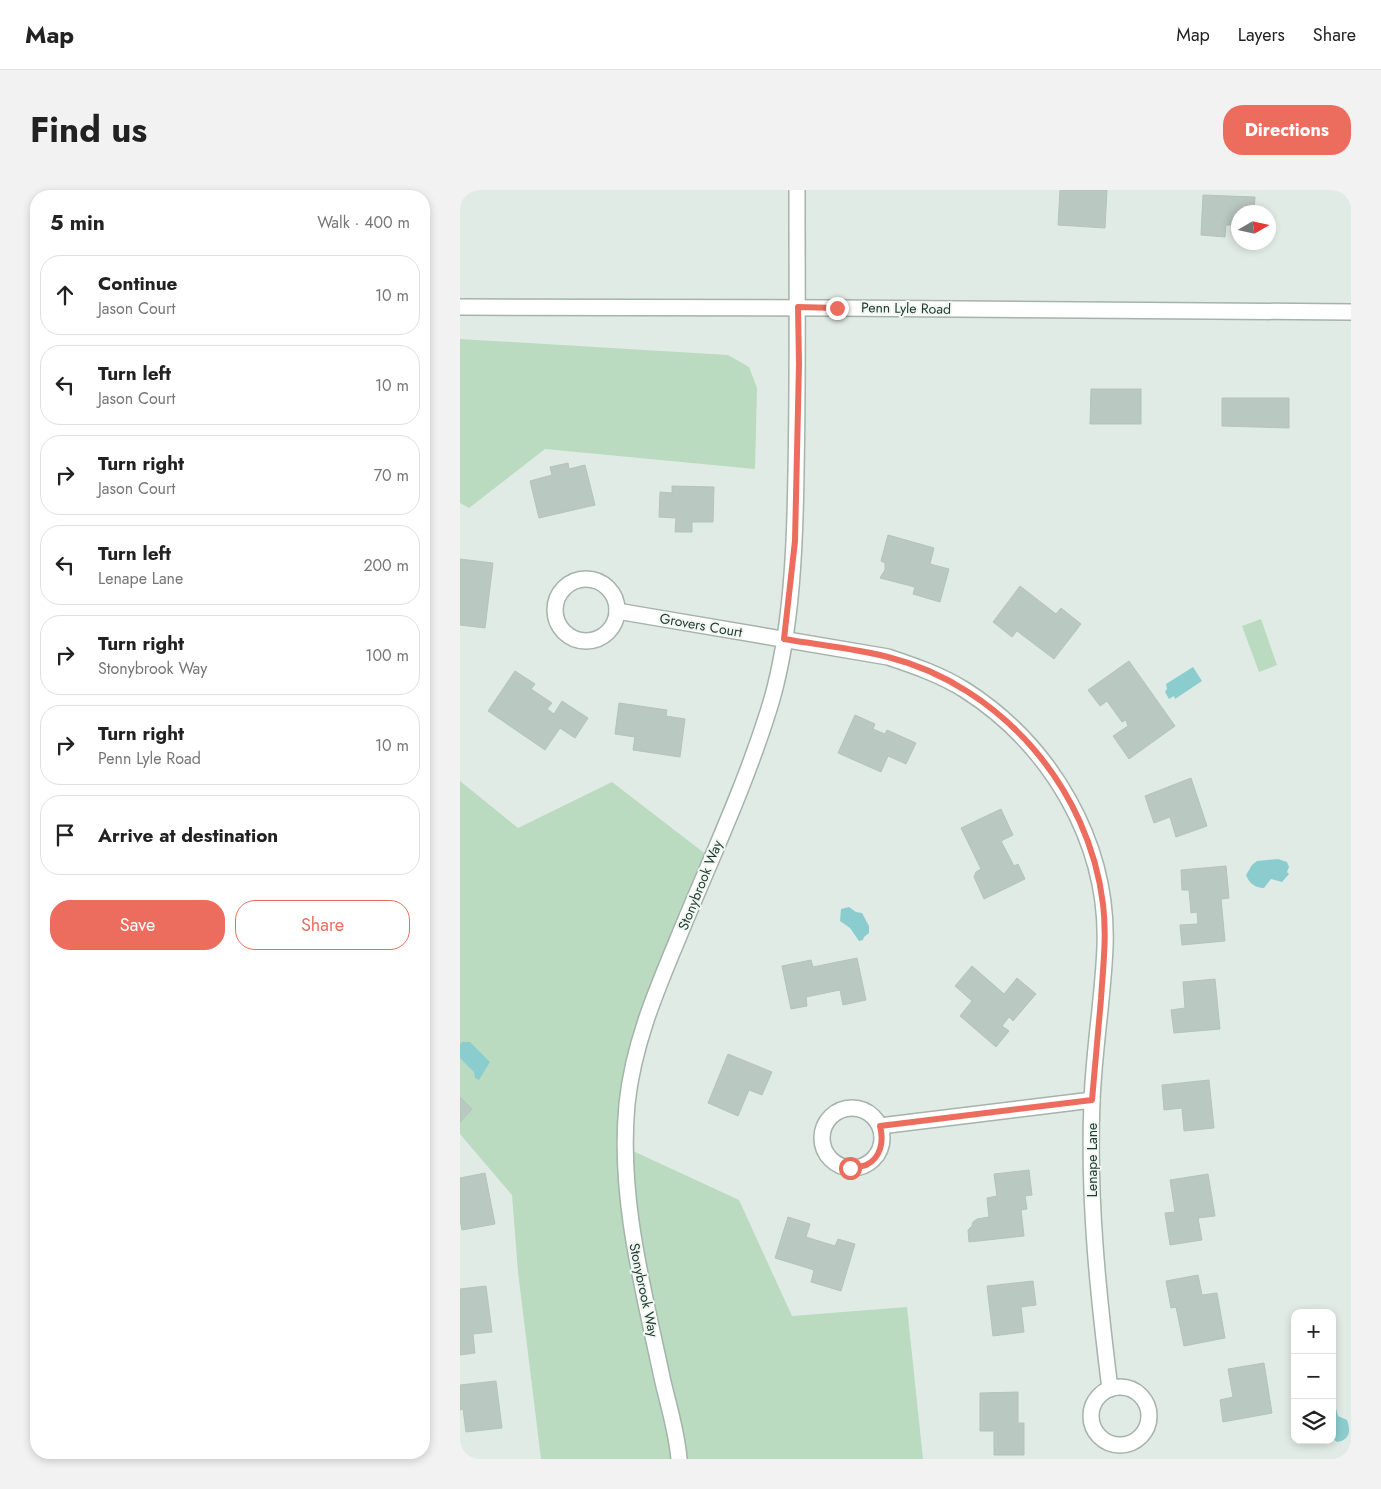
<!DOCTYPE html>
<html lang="en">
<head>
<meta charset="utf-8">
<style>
  :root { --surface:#fff; --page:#f2f2f2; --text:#222; --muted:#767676; --line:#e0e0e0; --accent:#ec6d5e }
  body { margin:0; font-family:Jost,sans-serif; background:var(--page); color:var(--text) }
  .controls { position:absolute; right:15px; bottom:15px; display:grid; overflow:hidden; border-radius:10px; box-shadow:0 2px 8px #0003 }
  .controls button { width:45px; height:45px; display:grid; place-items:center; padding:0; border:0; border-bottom:1px solid var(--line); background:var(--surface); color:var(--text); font:25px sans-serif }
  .compass { position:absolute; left:771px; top:15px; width:45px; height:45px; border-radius:50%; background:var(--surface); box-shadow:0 2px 8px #0003; rotate:81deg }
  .stop { position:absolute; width:15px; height:15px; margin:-11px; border:4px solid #ec6d5e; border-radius:50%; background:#fff }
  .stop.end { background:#ec6d5e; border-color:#fff; box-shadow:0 1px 5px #0008 }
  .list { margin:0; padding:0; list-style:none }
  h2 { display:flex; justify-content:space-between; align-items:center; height:65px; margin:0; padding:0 20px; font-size:21px }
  h2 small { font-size:16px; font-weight:400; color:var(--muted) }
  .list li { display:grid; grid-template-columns:32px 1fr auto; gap:15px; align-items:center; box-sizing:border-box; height:80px; margin:0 10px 10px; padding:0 10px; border:1px solid var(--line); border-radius:20px }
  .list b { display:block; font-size:19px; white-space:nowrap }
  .list p { margin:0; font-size:16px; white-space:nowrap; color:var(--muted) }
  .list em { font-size:16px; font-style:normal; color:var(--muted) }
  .actions { display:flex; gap:10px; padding:15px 20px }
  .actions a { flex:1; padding:11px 0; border:1px solid var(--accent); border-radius:20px; text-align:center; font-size:18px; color:var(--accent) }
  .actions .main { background:var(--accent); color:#fff }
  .icon { flex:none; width:28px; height:28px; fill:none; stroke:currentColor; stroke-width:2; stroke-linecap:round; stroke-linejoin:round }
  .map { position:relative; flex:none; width:891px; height:1269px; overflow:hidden; border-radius:20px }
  header { display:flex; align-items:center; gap:30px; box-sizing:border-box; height:70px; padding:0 25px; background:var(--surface); border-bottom:1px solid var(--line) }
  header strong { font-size:24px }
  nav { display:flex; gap:28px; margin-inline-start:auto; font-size:18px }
  .intro { display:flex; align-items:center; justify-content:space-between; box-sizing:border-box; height:120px; padding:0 30px }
  h1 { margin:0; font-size:35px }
  .button { padding:12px 22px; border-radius:20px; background:var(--accent); color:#fff; font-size:18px; font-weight:700 }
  main { display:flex; gap:30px; padding:0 30px }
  aside { flex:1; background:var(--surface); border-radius:20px; box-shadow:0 2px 8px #0003 }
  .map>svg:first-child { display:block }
  .green { fill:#badbbf }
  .water { fill:#8bcdce }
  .building { fill:#b9c8c0; stroke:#b3c4bb }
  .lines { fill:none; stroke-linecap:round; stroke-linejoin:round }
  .minor-casing { stroke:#a4b3ab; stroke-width:18 }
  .minor { stroke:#fff; stroke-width:15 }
  .route { stroke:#ec6d5e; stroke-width:6 }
  .labels { text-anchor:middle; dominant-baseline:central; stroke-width:4; stroke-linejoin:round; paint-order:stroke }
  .street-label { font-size:14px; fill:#223b31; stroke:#f1f7f3 }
</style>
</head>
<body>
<header>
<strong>Map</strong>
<nav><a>Map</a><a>Layers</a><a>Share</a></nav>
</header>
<div class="intro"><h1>Find us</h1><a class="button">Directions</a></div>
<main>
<aside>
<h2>5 min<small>Walk · 400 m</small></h2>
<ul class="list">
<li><svg class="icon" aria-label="ahead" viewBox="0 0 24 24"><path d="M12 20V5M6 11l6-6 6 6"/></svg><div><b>Continue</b><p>Jason Court</p></div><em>10 m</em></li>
<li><svg class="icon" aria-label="left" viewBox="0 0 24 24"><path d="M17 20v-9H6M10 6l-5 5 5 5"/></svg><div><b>Turn left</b><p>Jason Court</p></div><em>10 m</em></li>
<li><svg class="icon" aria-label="right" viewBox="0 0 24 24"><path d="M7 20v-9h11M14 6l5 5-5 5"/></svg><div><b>Turn right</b><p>Jason Court</p></div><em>70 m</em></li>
<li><svg class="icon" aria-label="left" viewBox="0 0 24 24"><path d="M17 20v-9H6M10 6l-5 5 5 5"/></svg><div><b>Turn left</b><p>Lenape Lane</p></div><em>200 m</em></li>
<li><svg class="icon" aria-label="right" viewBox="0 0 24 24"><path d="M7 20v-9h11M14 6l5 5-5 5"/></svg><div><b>Turn right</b><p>Stonybrook Way</p></div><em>100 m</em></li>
<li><svg class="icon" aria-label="right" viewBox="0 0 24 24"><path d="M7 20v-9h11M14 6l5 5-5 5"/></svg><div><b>Turn right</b><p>Penn Lyle Road</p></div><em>10 m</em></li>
<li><svg class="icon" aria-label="arrive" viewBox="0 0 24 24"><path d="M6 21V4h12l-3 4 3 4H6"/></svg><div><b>Arrive at destination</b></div></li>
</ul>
<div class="actions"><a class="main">Save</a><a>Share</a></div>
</aside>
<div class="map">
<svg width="891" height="1269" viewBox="0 0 891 1269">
  <rect width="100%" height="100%" fill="#e1ebe5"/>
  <!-- green -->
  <g class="green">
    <polygon points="0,149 268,165 289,177 297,198 295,279 85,259 9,318 0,313"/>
    <polygon points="801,429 817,475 799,482 782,436"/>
    <polygon points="0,591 58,638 152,592 252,669 187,823 160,955 279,1010 332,1126 447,1117 463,1269 81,1269 58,1082 52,1005 0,944"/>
  </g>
  <!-- water -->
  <g class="water">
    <polygon points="733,477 742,491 715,509 714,506 709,509 705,502 707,499 706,494"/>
    <path d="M818,669l9,3 2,5 -2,5 2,2 -7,8 -11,-3 -7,9c-9,0 -15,-5 -18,-13l6,-10 5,-4z"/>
    <polygon points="389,717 396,722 402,723 409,736 409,743 404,747 403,750 399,751 390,738 380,731 381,719"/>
    <polygon points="2,852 10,852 30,872 19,890 15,888 14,882 0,868 0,854"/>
    <path d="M872,1214h3l3,12 9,4c4,11 3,20 -10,22l-5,-4z"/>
  </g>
  <!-- building -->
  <g class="building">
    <polygon points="600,0 647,0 645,38 598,35"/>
    <polygon points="743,5 795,7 794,22 778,22 778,35 766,35 765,47 741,45"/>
    <polygon points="631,199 681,199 681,234 630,234"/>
    <polygon points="762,208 829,208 829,238 762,236"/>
    <polygon points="108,273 109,279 125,275 135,315 79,328 70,291 92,285 90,277"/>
    <polygon points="212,296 254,297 253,332 232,332 232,342 215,342 216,328 199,327 200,302 212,303"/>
    <polygon points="428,345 474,358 470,374 489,379 480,412 453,404 455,397 420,388 425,380 425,373 421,371"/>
    <polygon points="0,369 33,373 25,438 0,435"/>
    <polygon points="560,396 596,424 601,418 621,434 594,469 557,441 552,447 533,432"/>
    <polygon points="669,471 715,536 669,569 653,546 668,536 666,530 662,532 647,511 640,516 628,500"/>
    <polygon points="55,481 75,494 71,499 92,513 87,519 94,524 102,511 128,528 115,548 100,538 85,560 28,521"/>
    <polygon points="159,513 207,520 206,526 225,529 220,567 173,560 175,547 155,544"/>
    <polygon points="395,525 415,534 413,539 425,544 427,540 456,553 446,574 428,566 421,582 378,563"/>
    <polygon points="731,588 747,636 716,647 710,627 694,633 685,606"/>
    <polygon points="541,619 553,645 541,651 554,676 558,674 565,689 524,709 514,687 516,682 521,679 501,638"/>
    <polygon points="766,676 769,708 761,709 765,751 722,755 720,735 738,734 737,722 731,723 729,700 722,700 721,680"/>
    <polygon points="397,768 406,810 383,815 380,800 346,807 347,816 331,819 322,776 351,770 353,777"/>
    <polygon points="512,776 544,804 557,788 576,804 553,831 549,827 542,836 549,841 536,857 500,826 512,811 495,796"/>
    <polygon points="755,789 760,839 714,843 711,820 725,818 723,792"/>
    <polygon points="268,864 312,882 302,905 289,900 278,926 248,913"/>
    <polygon points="749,890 754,938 724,941 722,918 704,920 702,895"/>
    <polygon points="0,907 12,919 0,932"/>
    <polygon points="569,980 572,1005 565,1006 567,1019 561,1020 564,1046 509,1052 508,1040 512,1036 513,1032 517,1029 529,1027 527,1008 537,1006 534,984"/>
    <polygon points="25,983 35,1034 2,1040 0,1029 0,988"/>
    <polygon points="748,984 755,1026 738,1028 742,1050 710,1055 705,1023 715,1022 710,990"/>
    <polygon points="328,1027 350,1034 346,1047 375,1056 378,1049 395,1054 381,1101 351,1092 354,1080 315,1068"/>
    <polygon points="738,1085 742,1105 757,1103 765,1148 724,1156 716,1117 711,1118 706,1091"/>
    <polygon points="573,1091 576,1115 561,1117 564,1142 533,1146 527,1096"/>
    <polygon points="26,1096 32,1142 13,1144 15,1163 0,1165 0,1099"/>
    <polygon points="804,1173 812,1223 763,1232 760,1210 773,1207 768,1179"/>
    <polygon points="36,1191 42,1238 6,1242 3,1219 0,1220 0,1195"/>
    <polygon points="558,1202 558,1233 564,1233 564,1265 534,1265 534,1241 520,1241 520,1203"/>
  </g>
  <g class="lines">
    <defs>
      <g id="minor">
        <polyline points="0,117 377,118 891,122"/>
        <circle cx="126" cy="420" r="31"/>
        <path d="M157,421l271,46c27,9 53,18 77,33 86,55 144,153 140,257 -2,51 -11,102 -13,154 -4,97 6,192 18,288"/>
        <circle cx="392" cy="948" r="30"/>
        <polyline points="420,936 632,910"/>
        <circle cx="660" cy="1226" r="29"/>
        <path d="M219,1269c-2,-26 -10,-52 -16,-77 -19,-91 -45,-183 -36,-278 6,-59 29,-113 52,-168 32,-78 69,-156 93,-237 20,-71 23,-154 24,-228 2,-93 1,-187 1,-281"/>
      </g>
    </defs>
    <!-- minor casing -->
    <use href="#minor" class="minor-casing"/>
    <!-- minor -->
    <use href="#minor" class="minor"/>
  </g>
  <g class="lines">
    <!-- route -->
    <path class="route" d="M377,118l-39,-1 1,57 -4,177 -11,98c34,6 70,9 104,18 114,29 201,132 215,247 4,32 0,63 -2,95 -3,34 -6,67 -9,101l-212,26c4,15 1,32 -14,39 -5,2 -11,2 -16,3"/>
  </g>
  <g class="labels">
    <!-- street labels -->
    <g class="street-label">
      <text transform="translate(446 118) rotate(1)">Penn Lyle Road</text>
      <text transform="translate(241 435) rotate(10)">Grovers Court</text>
      <text transform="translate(240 695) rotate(-68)">Stonybrook Way</text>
      <text transform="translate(632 970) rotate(-90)">Lenape Lane</text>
      <text transform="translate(184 1100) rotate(78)">Stonybrook Way</text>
    </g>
  </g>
</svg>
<div class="controls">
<button>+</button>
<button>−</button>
<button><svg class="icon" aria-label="layers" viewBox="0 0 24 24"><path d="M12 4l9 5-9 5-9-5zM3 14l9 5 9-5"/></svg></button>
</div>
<svg class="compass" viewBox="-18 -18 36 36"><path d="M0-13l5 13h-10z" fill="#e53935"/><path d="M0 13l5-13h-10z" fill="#767676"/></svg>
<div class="stop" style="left:390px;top:978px"></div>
<div class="stop end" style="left:377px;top:118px"></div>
</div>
</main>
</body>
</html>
